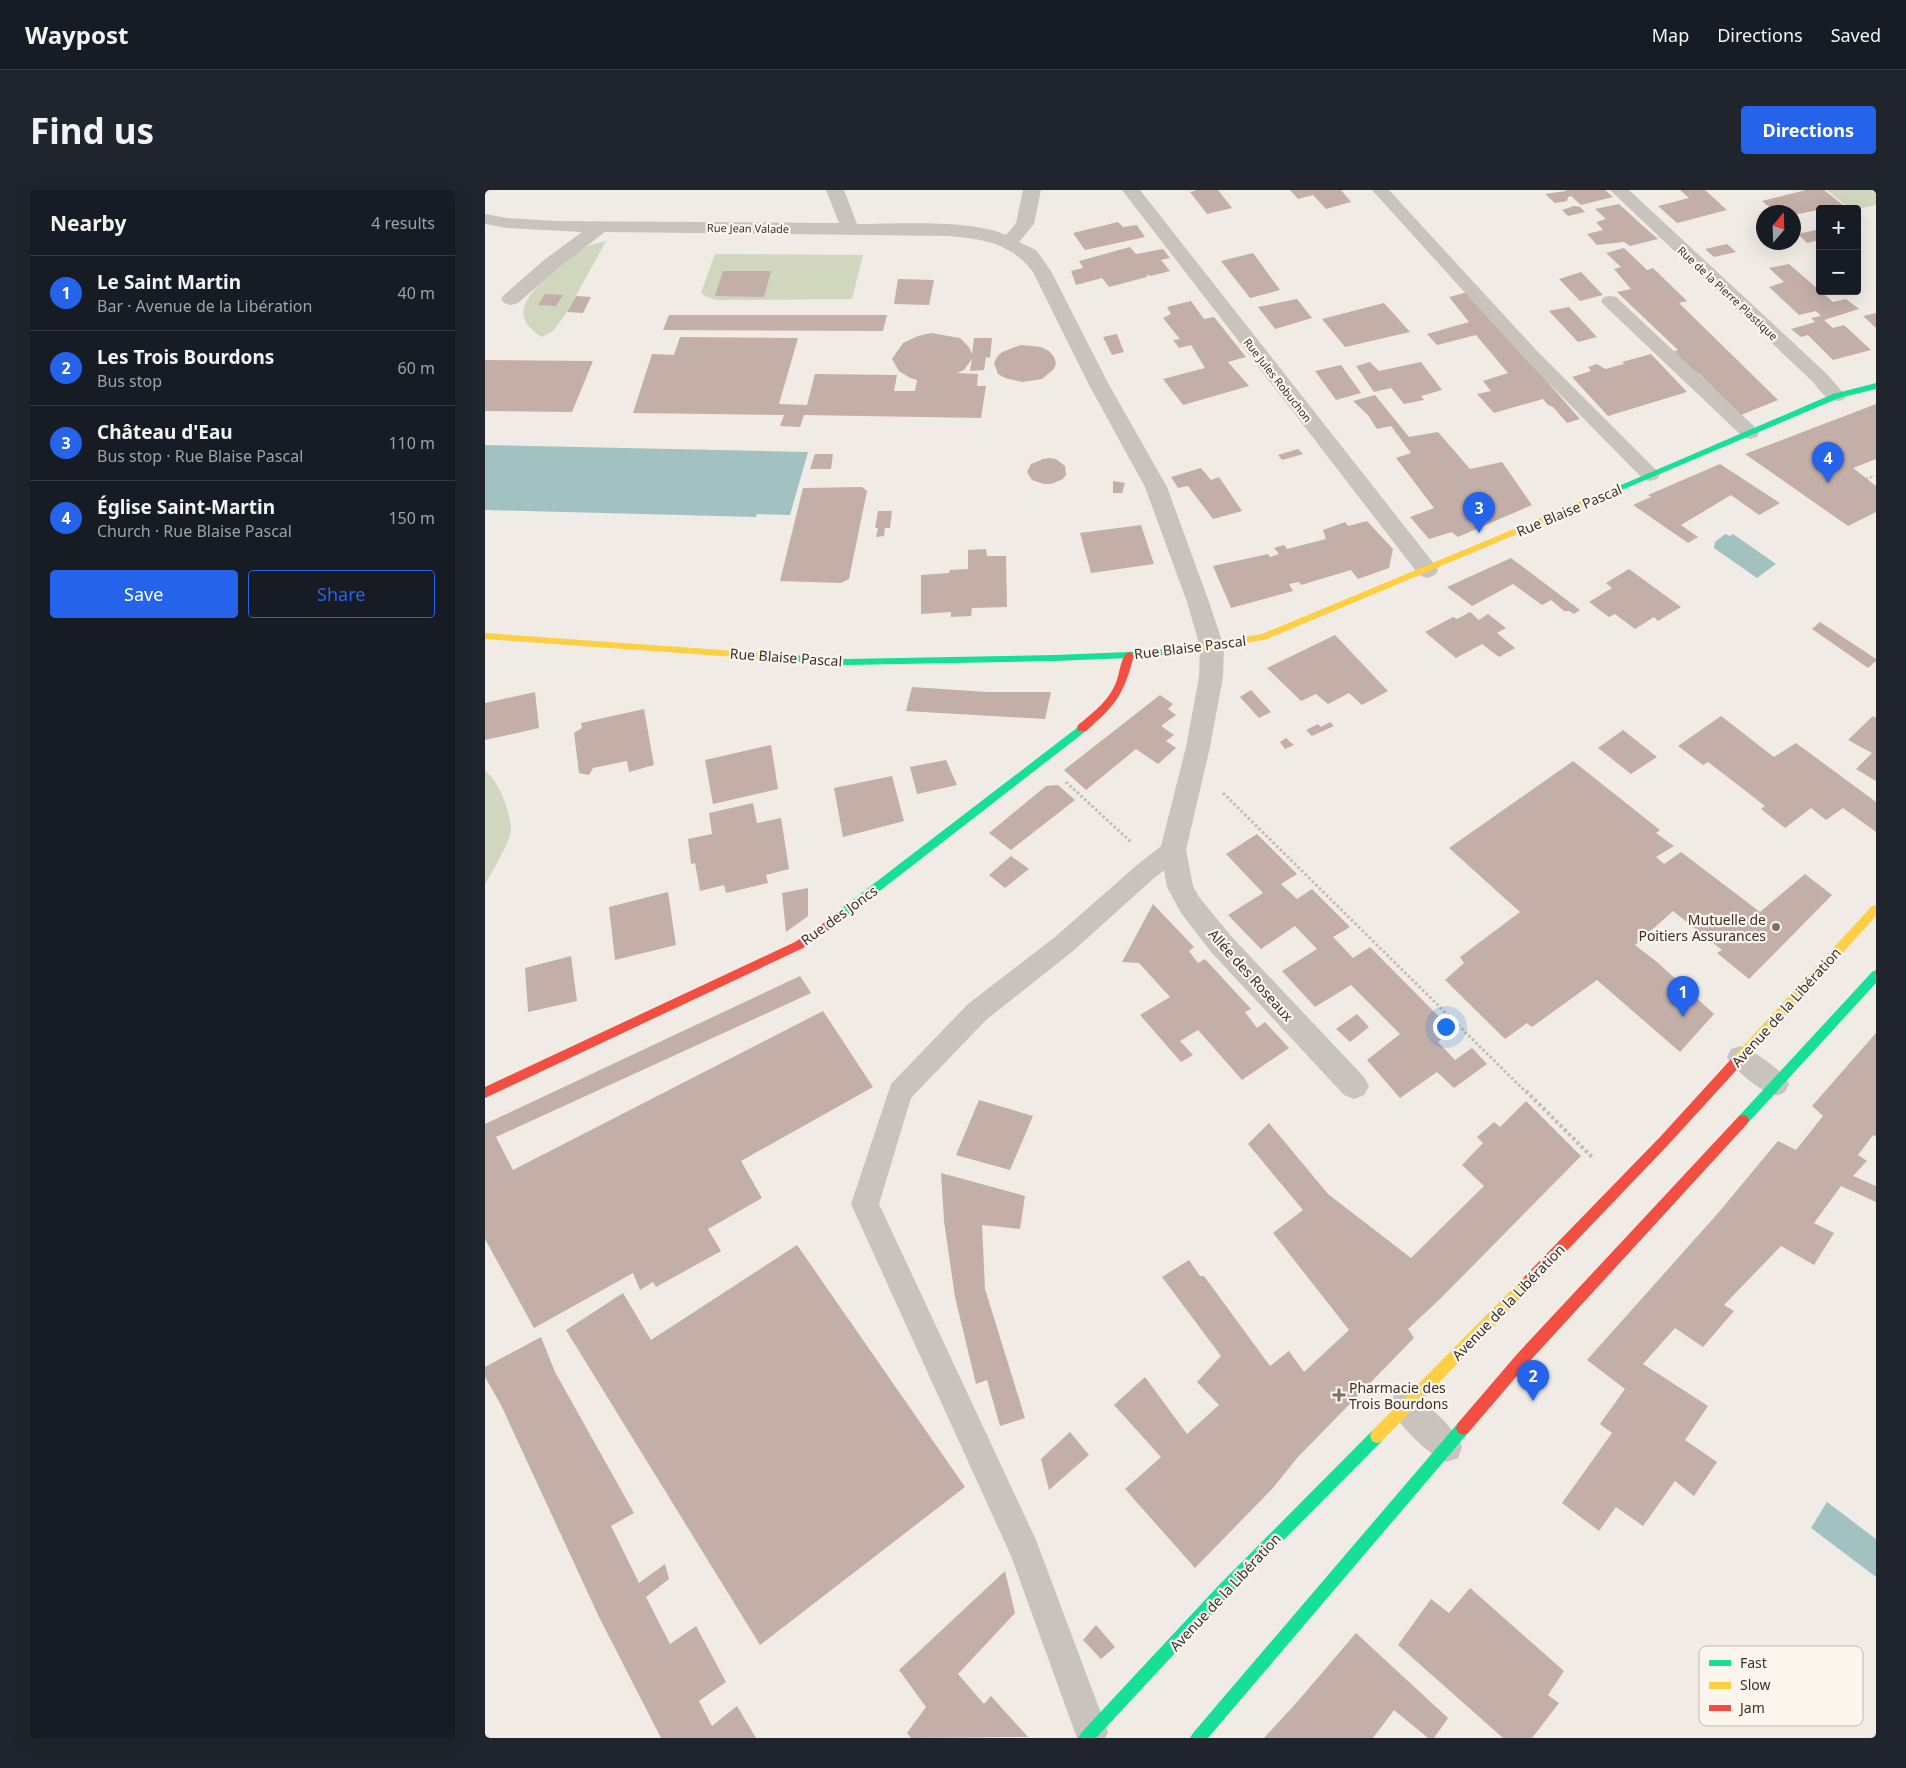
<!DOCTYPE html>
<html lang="en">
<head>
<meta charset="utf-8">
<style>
  :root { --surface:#171b24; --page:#20242c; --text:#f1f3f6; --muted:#9ea1a6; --line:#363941; --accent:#2563eb }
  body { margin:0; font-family:"Noto Sans",sans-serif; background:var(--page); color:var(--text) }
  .controls { position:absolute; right:15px; top:15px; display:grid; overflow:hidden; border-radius:5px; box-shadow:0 5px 20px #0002 }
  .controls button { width:45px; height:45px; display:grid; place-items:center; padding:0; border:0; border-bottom:1px solid var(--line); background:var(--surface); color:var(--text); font:25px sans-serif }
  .compass { position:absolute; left:1271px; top:15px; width:45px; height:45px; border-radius:50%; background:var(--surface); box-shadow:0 5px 20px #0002; rotate:19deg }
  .you { position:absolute; left:960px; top:836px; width:18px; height:18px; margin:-12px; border:4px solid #fff; border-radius:50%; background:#1a73e8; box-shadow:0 0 0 8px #1a73e833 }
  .badge { display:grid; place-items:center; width:32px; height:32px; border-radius:50%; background:var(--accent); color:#fff; font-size:16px; font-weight:700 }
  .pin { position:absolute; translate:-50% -41px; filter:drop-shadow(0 1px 2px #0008) }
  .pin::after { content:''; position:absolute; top:26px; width:18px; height:15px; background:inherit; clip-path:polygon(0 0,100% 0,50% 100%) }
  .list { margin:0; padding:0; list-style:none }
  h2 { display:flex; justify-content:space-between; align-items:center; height:65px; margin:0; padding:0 20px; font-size:21px }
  h2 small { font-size:16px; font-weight:400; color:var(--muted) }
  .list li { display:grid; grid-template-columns:32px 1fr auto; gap:15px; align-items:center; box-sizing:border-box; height:75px; padding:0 20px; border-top:1px solid var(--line) }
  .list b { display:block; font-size:19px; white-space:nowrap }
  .list p { margin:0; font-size:16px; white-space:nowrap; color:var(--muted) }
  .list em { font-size:16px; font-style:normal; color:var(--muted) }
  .actions { display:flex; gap:10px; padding:15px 20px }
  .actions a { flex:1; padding:11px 0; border:1px solid var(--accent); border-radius:5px; text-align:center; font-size:18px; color:var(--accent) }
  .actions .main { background:var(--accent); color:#fff }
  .map { position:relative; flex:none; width:1391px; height:1548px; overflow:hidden; border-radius:5px }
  header { display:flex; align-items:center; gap:30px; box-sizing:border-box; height:70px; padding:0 25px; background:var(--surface); border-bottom:1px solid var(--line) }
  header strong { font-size:24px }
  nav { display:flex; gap:28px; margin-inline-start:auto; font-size:18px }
  .intro { display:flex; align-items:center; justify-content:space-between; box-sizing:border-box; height:120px; padding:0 30px }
  h1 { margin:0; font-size:35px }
  .button { padding:12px 22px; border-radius:5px; background:var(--accent); color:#fff; font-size:18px; font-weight:700 }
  main { display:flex; gap:30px; padding:0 30px }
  aside { flex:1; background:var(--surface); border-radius:5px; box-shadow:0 5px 20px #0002 }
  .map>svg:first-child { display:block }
  .green { fill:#d1d6bf }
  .water { fill:#a1c2c1 }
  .building { fill:#c3afa7 }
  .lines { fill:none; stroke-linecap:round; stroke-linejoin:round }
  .path-far2 { stroke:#c2bbb6; stroke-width:2.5; stroke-dasharray:2 2; stroke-linecap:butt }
  .path-far1 { stroke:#c2bbb6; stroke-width:3; stroke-dasharray:2.5 2.5; stroke-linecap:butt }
  .path { stroke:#c2bbb6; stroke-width:4; stroke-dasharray:3 3; stroke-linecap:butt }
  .lane { fill:#c9c3be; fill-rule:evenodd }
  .street { fill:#c9c3be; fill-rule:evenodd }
  .fast { fill:#16e098; fill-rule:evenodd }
  .slow { fill:#ffcf43; fill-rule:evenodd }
  .jam { fill:#f24e42; fill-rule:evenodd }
  .poi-dot { fill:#7a716c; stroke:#fbf5ee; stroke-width:2 }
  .labels { text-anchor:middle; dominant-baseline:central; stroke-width:4.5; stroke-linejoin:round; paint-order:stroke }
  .far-street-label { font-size:11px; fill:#3b302b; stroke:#fbf5ee }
  .street-label { font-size:14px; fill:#3b302b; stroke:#fbf5ee }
  .poi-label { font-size:14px; fill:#3b302b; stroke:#fbf5ee; text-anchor:end }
  .key { fill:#fbf5ee; stroke:#c1bab4; stroke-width:1 }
  .key-label { font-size:14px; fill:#3b302b }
</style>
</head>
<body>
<header>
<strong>Waypost</strong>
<nav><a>Map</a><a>Directions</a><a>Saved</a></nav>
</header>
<div class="intro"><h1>Find us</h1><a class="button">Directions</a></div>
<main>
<aside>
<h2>Nearby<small>4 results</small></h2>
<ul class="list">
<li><span class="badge">1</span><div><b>Le Saint Martin</b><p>Bar · Avenue de la Libération</p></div><em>40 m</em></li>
<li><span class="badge">2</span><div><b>Les Trois Bourdons</b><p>Bus stop</p></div><em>60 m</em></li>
<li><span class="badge">3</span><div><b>Château d'Eau</b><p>Bus stop · Rue Blaise Pascal</p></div><em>110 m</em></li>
<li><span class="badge">4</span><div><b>Église Saint-Martin</b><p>Church · Rue Blaise Pascal</p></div><em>150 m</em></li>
</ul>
<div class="actions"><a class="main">Save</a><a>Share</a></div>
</aside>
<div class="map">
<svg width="1391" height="1548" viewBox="0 0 1391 1548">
  <rect width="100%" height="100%" fill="#f0ebe5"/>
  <!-- green -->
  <g class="green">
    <path d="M1342,0h49v15c-28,7 -27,3 -49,-15z"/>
    <path d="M121,51l-39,71 -14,19 -11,6c-34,-21 -15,-41 6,-61 8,-8 17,-17 26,-23 10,-7 21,-9 32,-12z"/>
    <polygon points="230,64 378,65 367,109 232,110 222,107 216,103"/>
    <path d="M0,581c14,10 26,42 26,60 0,8 -21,45 -26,53z"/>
  </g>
  <!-- water -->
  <g class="water">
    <polygon points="0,255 323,262 305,325 272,324 271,327 0,320"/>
    <polygon points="1240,344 1245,346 1248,344 1291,374 1272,388 1229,358 1230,352"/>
    <polygon points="1342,1312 1391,1349 1391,1387 1326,1338"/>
  </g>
  <!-- building -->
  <g class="building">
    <polygon points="712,0 733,0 747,18 722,24 705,2"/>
    <polygon points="805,0 856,0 866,12 841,19 828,5 813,9"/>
    <polygon points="1080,0 1120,0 1128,7 1096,15 1086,6 1083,7 1082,11 1070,13 1060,4 1081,1"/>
    <polygon points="1195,0 1220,0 1242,20 1192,33 1173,16 1204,8"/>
    <polygon points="1321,0 1339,0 1358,15 1308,25 1308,22 1290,22 1277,11"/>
    <polygon points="1134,14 1158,36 1173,49 1145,56 1139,52 1112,55 1102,44 1118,40 1111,32 1121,29 1110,19"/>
    <polygon points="1089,16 1095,17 1100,22 1083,26 1077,20"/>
    <polygon points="633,32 638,37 652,35 660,47 600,60 588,43"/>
    <polygon points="1335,39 1335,50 1322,53 1313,44"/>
    <polygon points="1242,54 1251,62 1229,67 1220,59"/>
    <polygon points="645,57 651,64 678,59 685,68 676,70 685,81 666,86 664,85 661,86 662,87 624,97 617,88 591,95 586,81 598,78 594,71"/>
    <polygon points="1139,58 1162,80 1168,78 1202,111 1194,113 1293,210 1256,225 1213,183 1210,184 1188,162 1193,160 1132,102 1146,99 1129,79 1136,77 1121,63"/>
    <polygon points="768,63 795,100 765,108 736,71"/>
    <polygon points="1304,74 1348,112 1361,109 1374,119 1339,130 1348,138 1359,135 1386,160 1348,170 1323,145 1316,147 1306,139 1330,132 1326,128 1336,126 1331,121 1314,125 1284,97 1299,92 1284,78"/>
    <polygon points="238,81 286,81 279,107 230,106"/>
    <polygon points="1096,82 1118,105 1095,111 1074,89"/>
    <polygon points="413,89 449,90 444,115 409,114"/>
    <polygon points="983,102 1095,229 1082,233 1068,217 1063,215 1058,209 1009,223 992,204 1006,201 998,191 1023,183 991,145 952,155 942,144 984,132 964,107"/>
    <polygon points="60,104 78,105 71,116 53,115"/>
    <polygon points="91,106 106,107 98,123 82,122"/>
    <polygon points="812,109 827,128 790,139 773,117"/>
    <polygon points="706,111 719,129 729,127 761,167 743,172 764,196 698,215 678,189 720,178 706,155 694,158 688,150 695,149 678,128 686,124 682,117"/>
    <polygon points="899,113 925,142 860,157 837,129"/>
    <polygon points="1084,117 1112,147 1093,152 1064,121"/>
    <polygon points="1391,123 1391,138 1378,126"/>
    <polygon points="184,125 402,125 398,141 178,140"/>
    <polygon points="446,143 475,148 484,157 487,164 489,148 507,148 505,168 501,167 499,180 485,181 487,169 479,180 472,183 493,184 492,196 501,196 496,228 319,225 315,237 295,236 299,225 148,223 167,164 189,165 195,147 313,148 294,214 322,215 330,184 412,185 409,201 430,201 432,190 425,188 414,181 407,169 418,153 433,146"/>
    <polygon points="632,144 639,162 627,165 618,147"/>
    <polygon points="536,155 556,157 564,161 569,167 571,173 569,179 557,189 537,192 520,188 513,184 509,173 512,167 517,162"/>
    <polygon points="1166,164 1202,202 1123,226 1087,187 1106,181 1103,177 1112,174 1120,179 1139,174 1137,172"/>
    <polygon points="0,170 108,171 87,222 0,221"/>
    <polygon points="885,172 894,181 936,172 957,200 936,206 939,210 919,214 906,198 889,202 871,176"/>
    <polygon points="856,175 876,203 851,210 830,181"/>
    <polygon points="890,205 924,247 953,242 985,279 1017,272 1047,315 973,347 967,342 944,349 925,327 949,318 911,268 926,263 906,236 892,239 883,225 868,211"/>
    <polygon points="1391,214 1391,269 1368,278 1391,296 1391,322 1363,336 1260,264"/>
    <polygon points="813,259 818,264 797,270 793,265"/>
    <polygon points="330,264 348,264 346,279 325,279"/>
    <polygon points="565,268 571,269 580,276 581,285 578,289 566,294 559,294 547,290 542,282 546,274 558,269"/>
    <polygon points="1235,274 1295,313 1274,325 1246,305 1196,335 1213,347 1203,353 1148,315 1166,307 1163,305"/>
    <polygon points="716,278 726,290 734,287 757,321 728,329 703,296 693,298 686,287"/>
    <polygon points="628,291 640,293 637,303 628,303"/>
    <polygon points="377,297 382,301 364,389 356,393 295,391 318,298"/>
    <polygon points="393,321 407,321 405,338 400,338 399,346 391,347 393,338 390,338"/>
    <polygon points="882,331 908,359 904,378 873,389 866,380 816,395 814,392 804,394 808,401 746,418 728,376 783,364 785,367 794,364 789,358 799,355 802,359 841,349 838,340 860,332 863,336"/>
    <polygon points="656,335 669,374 606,383 595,343"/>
    <polygon points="501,359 502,366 521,366 522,417 487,418 486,426 466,427 466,422 436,424 436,385 464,383 465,380 483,379 483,360"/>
    <polygon points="1026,368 1095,420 1089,424 1084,421 1079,421 1066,410 1057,415 1028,394 987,416 962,397"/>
    <polygon points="1144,379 1196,417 1173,431 1169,427 1150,439 1130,424 1124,427 1104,412 1127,398 1121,393"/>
    <polygon points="985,422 994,430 1003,424 1021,438 1012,443 1030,458 1014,467 997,454 971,468 940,442 968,427 972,429"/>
    <polygon points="1335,432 1391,469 1391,471 1383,478 1327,439"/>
    <polygon points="850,445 903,501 877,515 864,503 843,514 831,504 816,511 782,478"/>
    <polygon points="427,497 502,502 566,502 560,529 421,521"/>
    <polygon points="766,500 786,522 774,528 755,507"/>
    <polygon points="50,502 54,538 0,550 0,513"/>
    <polygon points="675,505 688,514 683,519 691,525 676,536 689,545 681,551 691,558 673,574 651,559 601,600 579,580"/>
    <polygon points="159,519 169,575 144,582 142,571 108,578 104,585 94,583 89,543 97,538 96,533"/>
    <polygon points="1236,526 1289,567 1311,553 1391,612 1391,642 1358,618 1341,630 1326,618 1300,638 1276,619 1280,616 1223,572 1218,575 1193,556"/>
    <polygon points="1388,526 1391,528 1391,591 1371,579 1387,563 1363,550"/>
    <polygon points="845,532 849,536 827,546 821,540 833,534 836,537"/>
    <polygon points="1138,540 1172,567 1146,584 1113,558"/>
    <polygon points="801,548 809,555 800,559 795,552"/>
    <polygon points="286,555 293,599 228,614 220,570"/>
    <polygon points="461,570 472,595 432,604 425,577"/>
    <polygon points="1088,571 1175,640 1171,643 1189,656 1171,667 1179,674 1196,662 1275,722 1320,684 1347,705 1264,789 1232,763 1237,760 1188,721 1150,755 1172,772 1229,824 1195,862 1112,790 1047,837 1042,833 1020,849 960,790 979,773 975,767 1035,722 964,658"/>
    <polygon points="407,586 419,631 358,647 349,598"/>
    <polygon points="573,595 590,610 526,660 504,643 561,596"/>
    <polygon points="268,613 272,633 296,628 304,679 281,685 283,693 241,703 239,695 215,701 210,673 206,674 203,649 227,644 224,623"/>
    <polygon points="772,644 812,684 796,694 812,709 827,699 865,737 848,747 868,768 885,757 967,840 953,852 970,870 987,858 1002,874 969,898 952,882 915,908 882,870 915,844 866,795 830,817 797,781 832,759 810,736 776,759 743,725 778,703 741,664"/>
    <polygon points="526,666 544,679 520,698 504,685"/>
    <polygon points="323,698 323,726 301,742 297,703"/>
    <polygon points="183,702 191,755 130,770 124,717"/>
    <polygon points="668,714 709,757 704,761 713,773 720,769 766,819 760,822 772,838 780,832 804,858 757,890 713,840 695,851 708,865 696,872 655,825 685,807 654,773 637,772"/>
    <polygon points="86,766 92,811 43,822 40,778"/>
    <polygon points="315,786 326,803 11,947 28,980 338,821 388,897 256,971 277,1008 223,1039 236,1061 171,1097 168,1092 155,1100 148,1083 49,1138 0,1049 0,934"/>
    <polygon points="872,824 884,837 865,852 851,839"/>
    <polygon points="1391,843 1391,947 1388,945 1373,965 1382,971 1368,986 1391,996 1391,1012 1356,996 1329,1033 1349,1043 1329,1075 1296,1056 1239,1115 1249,1121 1218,1157 1190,1138 1158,1174 1223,1216 1200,1250 1232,1272 1209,1306 1190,1291 1158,1336 1131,1317 1114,1341 1077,1313 1127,1243 1115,1234 1140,1199 1102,1170 1234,1022 1293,951 1311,960 1338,926 1327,916"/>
    <polygon points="494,910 548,926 525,980 471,965"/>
    <polygon points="1041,911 1096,966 956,1108 923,1139 929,1148 812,1268 788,1298 710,1378 640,1299 676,1267 629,1215 660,1187 702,1244 734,1215 712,1192 736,1166 677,1087 704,1070 715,1086 719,1086 785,1176 804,1161 819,1182 864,1140 788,1043 818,1020 763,954 784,933 843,1004 926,1068 999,996 977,975 998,953 992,947 1009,932 1015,937"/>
    <polygon points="456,983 540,1006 535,1039 497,1035 500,1099 540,1228 515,1236 502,1190 491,1194 470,1107 459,1031"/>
    <polygon points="312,1055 480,1297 275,1455 81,1140 138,1103 166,1150"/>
    <polygon points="56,1147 70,1182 149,1323 126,1336 154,1393 180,1374 184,1389 161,1407 185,1454 211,1436 241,1492 214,1511 227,1536 252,1516 271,1548 176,1548 114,1427 16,1215 0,1187 0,1177"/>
    <polygon points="585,1242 604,1265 564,1300 556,1269"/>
    <polygon points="520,1381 530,1423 473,1484 499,1514 506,1506 543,1547 426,1548 422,1543 441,1517 414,1480"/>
    <polygon points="985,1398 1079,1481 1063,1505 1074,1513 1047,1548 1018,1548 913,1455 946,1409 964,1423"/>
    <polygon points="611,1435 630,1457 616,1469 598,1450"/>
    <polygon points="871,1443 963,1528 949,1548 943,1548 909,1520 888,1548 779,1548 813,1511"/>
  </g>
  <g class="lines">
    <!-- path-far2 -->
    <polyline class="path-far2" points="1381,289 1389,286"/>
    <!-- path-far1 -->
    <g class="path-far1">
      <polyline points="581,592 646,652"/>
      <polyline points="738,603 1042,903"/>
    </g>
    <!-- path -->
    <polyline class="path" points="1041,901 1109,969"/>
    <!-- lane -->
    <g class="lane">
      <polygon points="887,0 904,0 1053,162 1172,281 1175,285 1172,289 1165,291 1158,289 1041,170"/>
      <polygon points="1125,106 1131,107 1272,239 1274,243 1272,247 1265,249 1258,247 1119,115 1116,111 1119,107"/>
      <polygon points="688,651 696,653 700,660 696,667 668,689 588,761 501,830 426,908 394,1014 551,1350 623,1542 620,1548 592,1548 526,1366 366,1014 406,894 483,814 570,747 652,675 680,653"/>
      <path d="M1255,856c15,5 42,24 49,38l-4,8c-4,2 -7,4 -11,3 -13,-3 -42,-27 -47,-38l4,-8z"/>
      <path d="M920,1201c19,8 50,37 57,56l-4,11 -11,4c-19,-7 -49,-37 -57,-56l4,-11z"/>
    </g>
    <!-- street -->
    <g class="street">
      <path d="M341,0h18l13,34c39,0 115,-5 149,11l10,-12 7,-33h18l-7,34 -15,18 17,8 15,21 57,112 59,104 42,115 15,45 -1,30 -13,70 -24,103 7,36 6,11 32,39 133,141 5,9 -5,9 -10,4 -10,-4 -133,-143 -30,-39 -14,-26 -7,-37 26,-103 13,-70 1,-30 -13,-45 -42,-115 -57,-104 -55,-111c-22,-29 -50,-33 -84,-36l-344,-4 -47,36 -40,35 -7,2 -7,-2 -3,-4 3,-4 40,-35 38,-28 -75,-4 -22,-4v-10l22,4 49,3 283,2z"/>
      <polygon points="637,0 655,0 950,375 953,380 950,385 942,388 934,385"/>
      <path d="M1125,0h19l198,184 19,22 -3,4c-15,4 -21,-7 -30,-18z"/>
    </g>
    <!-- fast -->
    <g class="fast">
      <polygon points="1391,193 1391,199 1354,208 1099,316 1093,316 1092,314 1348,204"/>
      <polygon points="701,457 706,460 701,463 644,468 569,471 362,475 292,470 287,467 292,464 362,469 569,465 644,462"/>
      <polygon points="597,534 601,535 602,538 601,541 356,731 348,731 346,728 348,725"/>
      <polygon points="1391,780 1391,793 1262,934 1258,935 1254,934 1252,930 1254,926 1387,782"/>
      <polygon points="978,1231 983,1233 985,1238 983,1243 723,1548 705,1548 708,1543 973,1233"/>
      <polygon points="892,1239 897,1241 899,1246 897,1251 744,1405 611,1548 593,1548 596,1543 734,1395 887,1241"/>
    </g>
    <!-- slow -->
    <g class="slow">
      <polygon points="1096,311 1100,314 1099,316 782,449 727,460 701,463 696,460 701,457 777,444"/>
      <polygon points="0,443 292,464 297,467 292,470 0,449"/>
      <polygon points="1391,715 1391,726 1256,875 1252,876 1248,875 1246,871 1248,867 1387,716"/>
      <polygon points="1044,1085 1049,1087 1050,1091 1049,1095 897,1251 892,1253 887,1251 885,1246 887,1241 1039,1087"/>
    </g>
    <!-- jam -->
    <g class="jam">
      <path d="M644,462l5,3c-10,39 -18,50 -48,76h-8l-1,-3 1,-3c16,-13 32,-25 39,-45 3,-8 4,-25 12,-28z"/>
      <polygon points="352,724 356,725 358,728 356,731 318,758 0,908 0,897 310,752"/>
      <polygon points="1252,866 1256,867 1258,871 1256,875 1183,955 1049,1095 1044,1097 1039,1095 1038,1091 1039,1087 1175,947 1248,867"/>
      <polygon points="1258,925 1262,926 1264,930 1262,934 1043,1173 983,1243 978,1245 973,1243 971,1238 973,1233 1033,1163 1254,926"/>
    </g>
  </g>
  <!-- markers -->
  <g class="poi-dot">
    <circle cx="1291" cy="737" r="5"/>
    <path d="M851.5 1197.5h5v5h5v5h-5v5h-5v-5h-5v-5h5z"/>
  </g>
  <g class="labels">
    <!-- far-street labels -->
    <g class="far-street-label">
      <text transform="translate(263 38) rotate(1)">Rue Jean Valade</text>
      <text transform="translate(1243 103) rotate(43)">Rue de la Pierre Plastique</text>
      <text transform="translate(793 190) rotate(52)">Rue Jules Robuchon</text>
    </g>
    <!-- street labels -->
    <g class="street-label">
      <text transform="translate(1084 320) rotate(-23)">Rue Blaise Pascal</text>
      <text transform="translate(705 457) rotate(-7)">Rue Blaise Pascal</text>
      <text transform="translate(301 467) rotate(4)">Rue Blaise Pascal</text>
      <text transform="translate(354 725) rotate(-36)">Rue des Joncs</text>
      <text transform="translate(766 785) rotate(48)">Allée des Roseaux</text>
      <text transform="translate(1301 817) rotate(-48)">Avenue de la Libération</text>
      <text transform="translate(1023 1112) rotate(-46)">Avenue de la Libération</text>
      <text transform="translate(740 1402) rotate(-47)">Avenue de la Libération</text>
    </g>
    <!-- poi labels -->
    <g class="poi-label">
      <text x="1281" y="729">Mutuelle de<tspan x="1281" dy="16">Poitiers Assurances</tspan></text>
      <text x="864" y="1197" text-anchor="start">Pharmacie des<tspan x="864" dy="16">Trois Bourdons</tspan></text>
    </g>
  </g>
  <!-- legend -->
  <rect x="1214" y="1456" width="164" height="80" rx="8" class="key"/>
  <rect x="1224" y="1470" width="22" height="6" fill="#16e098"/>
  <rect x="1224" y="1492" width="22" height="7" fill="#ffcf43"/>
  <rect x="1224" y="1515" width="22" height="6" fill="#f24e42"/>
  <g class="key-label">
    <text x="1255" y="1478">Fast</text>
    <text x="1255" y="1500">Slow</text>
    <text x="1255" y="1523">Jam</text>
  </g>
</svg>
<div class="controls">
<button>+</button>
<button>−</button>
</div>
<svg class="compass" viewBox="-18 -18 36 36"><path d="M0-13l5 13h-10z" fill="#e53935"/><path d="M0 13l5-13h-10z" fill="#9ea1a6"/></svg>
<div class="you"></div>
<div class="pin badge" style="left:1198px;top:827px">1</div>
<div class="pin badge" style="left:1048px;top:1211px">2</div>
<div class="pin badge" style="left:994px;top:343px">3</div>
<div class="pin badge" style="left:1343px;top:293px">4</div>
</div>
</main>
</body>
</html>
